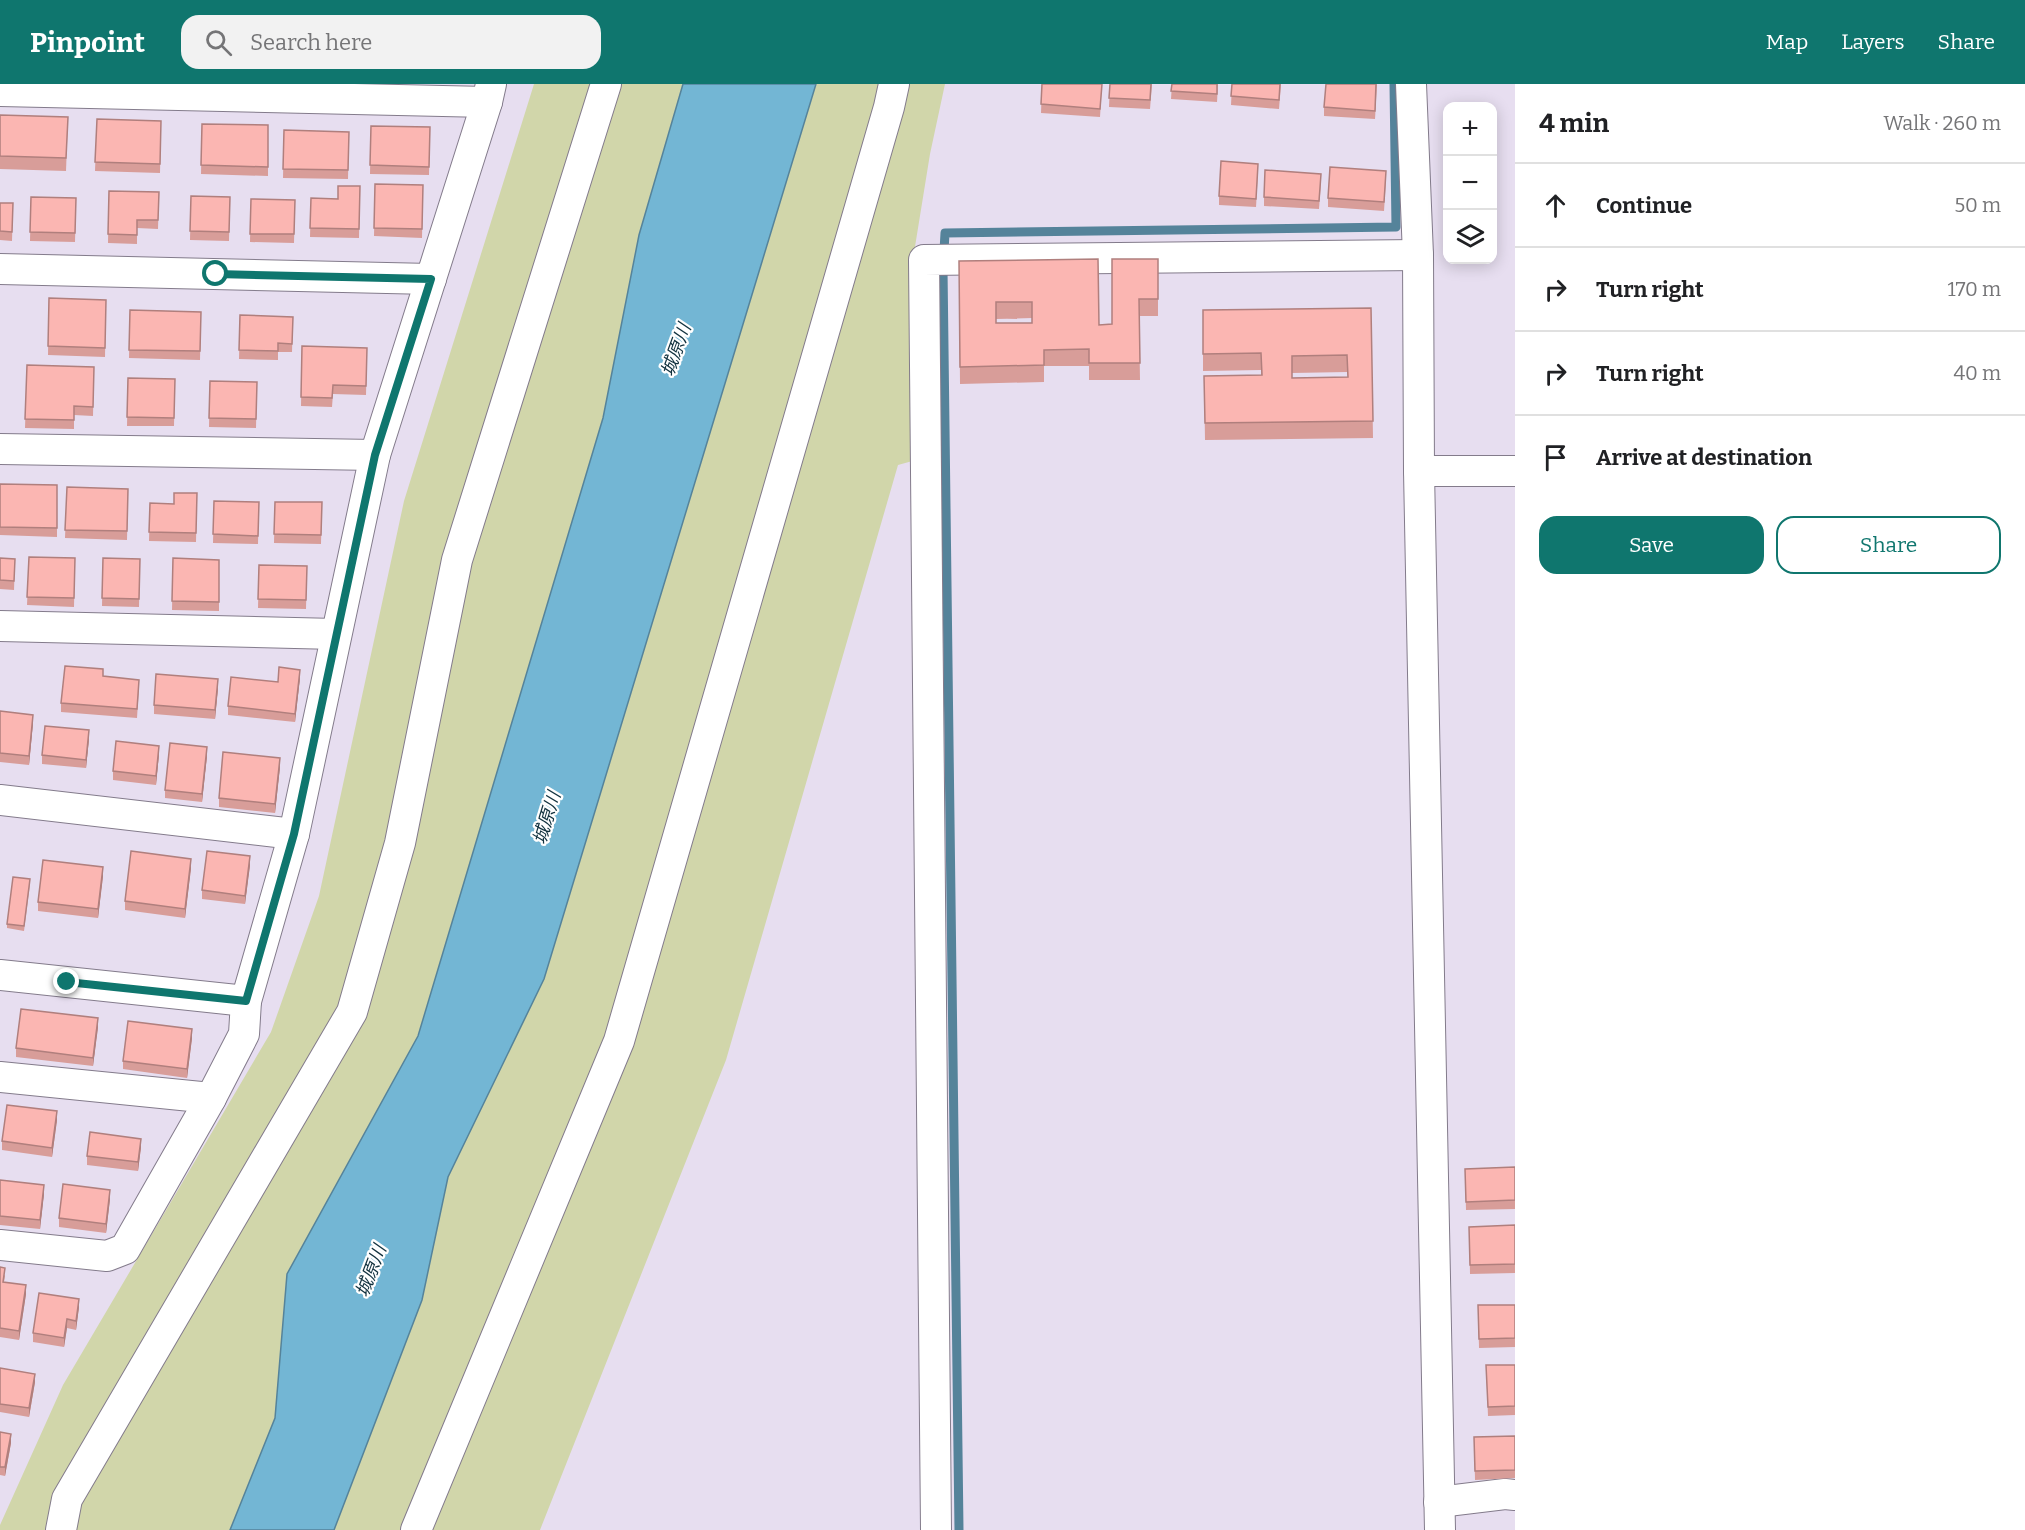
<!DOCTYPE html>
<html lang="en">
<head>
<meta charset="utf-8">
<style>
  :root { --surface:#fff; --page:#f2f2f2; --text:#202124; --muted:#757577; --line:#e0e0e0; --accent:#0f766e }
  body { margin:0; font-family:Bitter,"Noto Sans JP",serif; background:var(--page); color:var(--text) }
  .controls { position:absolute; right:18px; top:18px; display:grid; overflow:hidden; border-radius:12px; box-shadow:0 3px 15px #0003 }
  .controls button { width:54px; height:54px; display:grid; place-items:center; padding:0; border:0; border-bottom:2px solid var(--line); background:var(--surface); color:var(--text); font:30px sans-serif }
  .stop { position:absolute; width:18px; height:18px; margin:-14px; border:4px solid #0f766e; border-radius:50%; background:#fff }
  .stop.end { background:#0f766e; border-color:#fff; box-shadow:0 2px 6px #0008 }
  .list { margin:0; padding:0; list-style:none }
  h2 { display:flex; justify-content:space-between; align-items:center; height:78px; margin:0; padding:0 24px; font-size:26px }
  h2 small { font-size:20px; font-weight:400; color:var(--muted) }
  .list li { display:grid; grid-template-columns:39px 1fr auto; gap:18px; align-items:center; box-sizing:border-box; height:84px; padding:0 24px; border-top:2px solid var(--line) }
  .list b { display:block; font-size:22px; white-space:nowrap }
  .list em { font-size:20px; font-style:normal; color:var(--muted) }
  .actions { display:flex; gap:12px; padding:18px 24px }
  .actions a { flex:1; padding:14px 0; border:2px solid var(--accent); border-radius:18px; text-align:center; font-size:21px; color:var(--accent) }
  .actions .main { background:var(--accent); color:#fff }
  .icon { flex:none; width:33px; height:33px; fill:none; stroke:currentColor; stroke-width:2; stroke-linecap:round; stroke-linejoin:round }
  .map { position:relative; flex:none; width:1515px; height:1446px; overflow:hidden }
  header { display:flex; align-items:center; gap:36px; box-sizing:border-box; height:84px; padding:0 30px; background:var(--accent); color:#fff }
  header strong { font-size:28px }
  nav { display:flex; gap:33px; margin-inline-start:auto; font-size:21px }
  .search { width:420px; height:54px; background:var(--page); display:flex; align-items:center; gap:15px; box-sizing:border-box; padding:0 21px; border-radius:18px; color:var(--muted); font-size:22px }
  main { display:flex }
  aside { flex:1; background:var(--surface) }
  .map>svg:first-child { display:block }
  .green { fill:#d1d6aa }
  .water { fill:#73b6d4; stroke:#55839a; stroke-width:1.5 }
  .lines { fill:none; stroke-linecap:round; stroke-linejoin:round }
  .stream { stroke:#55839a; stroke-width:9 }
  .street-casing { stroke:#837b8b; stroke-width:32 }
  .street { stroke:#fff; stroke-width:30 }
  .wall { fill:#d89d99; fill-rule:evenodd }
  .shaded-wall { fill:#b07f7d }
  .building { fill:#fbb6b2; stroke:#b07f7d; stroke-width:1.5; fill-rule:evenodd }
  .route { stroke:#0f766e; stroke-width:8 }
  .labels { text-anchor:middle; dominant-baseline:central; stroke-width:4.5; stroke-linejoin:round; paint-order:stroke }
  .water-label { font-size:18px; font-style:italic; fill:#11313e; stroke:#fff }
</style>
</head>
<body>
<header>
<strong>Pinpoint</strong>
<div class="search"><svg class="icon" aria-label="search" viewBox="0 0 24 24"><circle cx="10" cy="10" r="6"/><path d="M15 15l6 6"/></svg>Search here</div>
<nav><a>Map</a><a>Layers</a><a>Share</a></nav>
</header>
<main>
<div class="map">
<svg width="1515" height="1446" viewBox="0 0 1515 1446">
  <rect width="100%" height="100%" fill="#e7def0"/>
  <!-- green -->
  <g class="green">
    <polygon points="534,0 683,0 639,151 603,334 418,952 287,1190 275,1334 230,1446 0,1446 0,1441 63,1301 271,948 319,812 404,417"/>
    <polygon points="816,0 945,0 930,70 913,175 916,376 898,381 726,976 540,1446 334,1446 422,1216 448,1093 544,895"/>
  </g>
  <!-- water -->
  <polygon class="water" points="683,0 816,0 544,895 448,1093 422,1216 334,1446 230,1446 275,1334 287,1190 418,952 603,334 639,151"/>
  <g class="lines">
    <!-- stream -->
    <polyline class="stream" points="959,1446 943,185 945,149 1396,143 1394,0"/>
    <defs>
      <g id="street">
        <polyline points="1411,0 1418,171 1419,387 1440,1446"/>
        <polyline points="0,7 487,18"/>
        <polyline points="0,185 431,195"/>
        <polyline points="0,365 375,371"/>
        <polyline points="1419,387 1515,387"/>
        <polyline points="0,542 336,550"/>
        <polyline points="0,716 294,750"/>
        <polyline points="0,891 246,917"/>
        <polyline points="0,993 211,1014"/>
        <polyline points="0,1161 107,1172 125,1165 211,1014 244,950 246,917 294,750 375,371 487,18 491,0"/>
        <polyline points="1439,1418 1505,1410 1515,1411"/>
        <polyline points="61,1446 67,1415 352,928 400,759 457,476 606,0"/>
        <polyline points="416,1446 619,957 889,23 894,0"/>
        <polyline points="936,1446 924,176 1418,171"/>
      </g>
    </defs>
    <!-- street casing -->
    <use href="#street" class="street-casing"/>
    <!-- street -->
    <use href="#street" class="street"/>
  </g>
  <!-- wall -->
  <g class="wall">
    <polygon points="1042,0 1102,0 1100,33 1041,29"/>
    <polygon points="1110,0 1152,0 1150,25 1109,23"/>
    <polygon points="1172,0 1218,0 1217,18 1171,15"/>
    <polygon points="1232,0 1281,0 1279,25 1231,21"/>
    <polygon points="1377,0 1375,35 1324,32 1324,23"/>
    <polygon points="0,31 68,33 66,87 0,85"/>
    <polygon points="97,35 161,37 160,89 95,87"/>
    <polygon points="202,40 268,41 268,92 201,90"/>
    <polygon points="371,42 430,43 429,91 370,90"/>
    <polygon points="284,46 349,48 348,95 283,94"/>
    <polygon points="1258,88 1256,123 1219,121 1219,112"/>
    <polygon points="1386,95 1384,127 1328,123 1328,114"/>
    <polygon points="1321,98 1319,125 1264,122 1264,113"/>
    <polygon points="375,100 423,101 422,154 374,152"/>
    <polygon points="360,102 359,154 310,153 311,114 338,115"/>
    <polygon points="109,107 159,108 158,145 137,144 137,160 108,159"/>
    <polygon points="191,112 230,113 229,157 190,156"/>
    <polygon points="31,113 76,114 75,158 30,157"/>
    <polygon points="251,115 295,116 294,159 250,158"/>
    <polygon points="0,119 13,119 12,157 0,156"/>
    <path d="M1158,175v57h-19l1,64h-51v-14h-45v16l-84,2 -1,-123 140,64 13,-1zM1032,234v5h-36v-4z"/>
    <polygon points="49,214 106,216 105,273 48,271"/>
    <path d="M1371,224l2,130 -168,2 -1,-64 57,-1v-5l-58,1v-61zM1347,288l1,5 -56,1v-5z"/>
    <polygon points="130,226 201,228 200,276 129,274"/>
    <polygon points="240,231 293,233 292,268 278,268 278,276 239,275"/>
    <polygon points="302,262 367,264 366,311 333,310 332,323 301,322"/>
    <polygon points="27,281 94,283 93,332 74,331 74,345 25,344"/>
    <polygon points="128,294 175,295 174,342 127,342"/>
    <polygon points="210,297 257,298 256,344 209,343"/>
    <polygon points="0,400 57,401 57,453 0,451"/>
    <polygon points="67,403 128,405 127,456 65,454"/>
    <polygon points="197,409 196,458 149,457 150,419 174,420"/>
    <polygon points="214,417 259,418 258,460 213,459"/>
    <polygon points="275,418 322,418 321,460 274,459"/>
    <polygon points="29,473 75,474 74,523 27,521"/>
    <polygon points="0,474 15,475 14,506 0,505"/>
    <polygon points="103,474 140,475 139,523 102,522"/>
    <polygon points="173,474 219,476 219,527 172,526"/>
    <polygon points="259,481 307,482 306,525 258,524"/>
    <polygon points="300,594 295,638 228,631 228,622 278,598"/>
    <polygon points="139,604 137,634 61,628 61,619"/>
    <polygon points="218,604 215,635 154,630 154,621"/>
    <polygon points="0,631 33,639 29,681 0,678"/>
    <polygon points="89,655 86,684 42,680 42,671"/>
    <polygon points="159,670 156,701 113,696 113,687"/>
    <polygon points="207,672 202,718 165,714 165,706"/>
    <polygon points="280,683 275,729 219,723 219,714"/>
    <polygon points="250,781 245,820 202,815 202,806"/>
    <polygon points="191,784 185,834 125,826 125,817"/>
    <polygon points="103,792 98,834 38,827 38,818"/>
    <polygon points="30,800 24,847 7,844 7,840"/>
    <polygon points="98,943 93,982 16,973 16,964"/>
    <polygon points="192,954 187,994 123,985 123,977"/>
    <polygon points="57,1036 52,1073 2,1066 2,1057"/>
    <polygon points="141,1063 138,1087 87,1081 87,1072"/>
    <polygon points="1515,1083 1515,1125 1466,1126 1465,1085"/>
    <polygon points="0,1096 44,1110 40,1145 0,1141"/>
    <polygon points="110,1115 106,1149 59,1143 59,1134"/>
    <polygon points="1515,1141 1515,1189 1470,1190 1469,1143"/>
    <polygon points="0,1183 5,1192 4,1198 26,1210 19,1256 0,1253"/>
    <polygon points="1478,1221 1515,1221 1515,1263 1479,1264"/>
    <polygon points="79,1223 76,1246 67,1244 64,1263 33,1258 33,1249"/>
    <polygon points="1486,1281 1515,1281 1515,1331 1488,1332"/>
    <polygon points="0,1284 35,1298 29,1333 0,1328"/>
    <polygon points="0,1348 11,1359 5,1392 0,1391"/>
    <polygon points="1515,1352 1515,1394 1475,1396 1474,1353"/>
  </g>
  <!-- shaded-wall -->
  <g class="shaded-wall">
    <polygon points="300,586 300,594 295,638 295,630"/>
    <polygon points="218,595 218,604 215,635 215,626"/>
    <polygon points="33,631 33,639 29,681 29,672"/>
    <polygon points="89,646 89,655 86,684 86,676"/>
    <polygon points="159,662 159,670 156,701 156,692"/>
    <polygon points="207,663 207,672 202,718 202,710"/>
    <polygon points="280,674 280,683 275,729 275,720"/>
    <polygon points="250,772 250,781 245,820 245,812"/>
    <polygon points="191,775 191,784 185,834 185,825"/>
    <polygon points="103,783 103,792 98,834 98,825"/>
    <polygon points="98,934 98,943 93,982 93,974"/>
    <polygon points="192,945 192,954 187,994 187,985"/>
    <polygon points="57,1027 57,1036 52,1073 52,1064"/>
    <polygon points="141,1055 141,1063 138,1087 138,1078"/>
    <polygon points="44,1101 44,1110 40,1145 40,1136"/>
    <polygon points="110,1106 110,1115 106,1149 106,1140"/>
    <polygon points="26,1201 26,1210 19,1256 19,1247"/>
    <polygon points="79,1215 79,1223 76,1246 76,1237"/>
    <polygon points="67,1235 67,1244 64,1263 64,1254"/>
    <polygon points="35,1290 35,1298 29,1333 29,1324"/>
    <polygon points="11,1350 11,1359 5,1392 5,1383"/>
  </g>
  <!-- building -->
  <g class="building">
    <polygon points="1042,0 1102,0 1100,25 1041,20"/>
    <polygon points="1110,0 1151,0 1150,16 1109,14"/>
    <polygon points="1172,0 1217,0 1217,10 1171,7"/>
    <polygon points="1232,0 1280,0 1279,16 1231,12"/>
    <polygon points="1326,0 1376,0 1375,27 1324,23"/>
    <polygon points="0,31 68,33 66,74 0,72"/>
    <polygon points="97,35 161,37 160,80 95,78"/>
    <polygon points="202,40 268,41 268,83 201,81"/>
    <polygon points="371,42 430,43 429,83 370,81"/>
    <polygon points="284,46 349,48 348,86 283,85"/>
    <polygon points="1221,77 1258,80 1256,115 1219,112"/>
    <polygon points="1330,83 1386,87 1384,118 1328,114"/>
    <polygon points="1265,86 1321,90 1319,117 1264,113"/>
    <polygon points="375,100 423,101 422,145 374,144"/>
    <polygon points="338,102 360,102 359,145 310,144 311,114 338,115"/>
    <polygon points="109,107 159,108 158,136 137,136 137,151 108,150"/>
    <polygon points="191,112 230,113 229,148 190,147"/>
    <polygon points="31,113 76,114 75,149 30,148"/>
    <polygon points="251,115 295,116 294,150 250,150"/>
    <polygon points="0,119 13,119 12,148 0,147"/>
    <path d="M1098,175l1,66 13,-1v-65h46v40h-19l1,64h-51v-14l-45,1v15l-84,2 -1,-106zM996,218h36v21h-36z"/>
    <polygon points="49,214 106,216 105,264 48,262"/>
    <path d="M1371,224l2,113 -168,2 -1,-47 58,-1 -1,-22 -58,1v-44zM1347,271l1,22 -56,1v-22z"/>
    <polygon points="130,226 201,228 200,267 129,266"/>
    <polygon points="240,231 293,233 292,260 278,259 278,267 239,266"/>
    <polygon points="302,262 367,264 366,302 333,301 332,314 301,313"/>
    <polygon points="27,281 94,283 93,323 74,322 74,336 25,335"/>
    <polygon points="128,294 175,295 174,334 127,333"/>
    <polygon points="210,297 257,298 256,335 209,334"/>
    <polygon points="0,400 57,401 57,444 0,443"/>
    <polygon points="67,403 128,405 127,447 65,446"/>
    <polygon points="174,409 197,409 196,449 149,448 150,419 174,420"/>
    <polygon points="214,417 259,418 258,452 213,450"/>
    <polygon points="275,418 322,418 321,451 274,450"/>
    <polygon points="29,473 75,474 74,514 27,513"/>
    <polygon points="0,474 15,475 14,497 0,496"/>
    <polygon points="103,474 140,475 139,515 102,514"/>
    <polygon points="173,474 219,476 219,518 172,517"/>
    <polygon points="259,481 307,482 306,516 258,515"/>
    <polygon points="65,582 103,585 103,592 139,596 137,625 61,619"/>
    <polygon points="279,583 300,586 295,630 228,622 231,593 278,598"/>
    <polygon points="156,590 218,595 215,626 154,621"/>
    <polygon points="0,627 33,631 29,672 0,669"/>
    <polygon points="45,642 89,646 86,676 42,671"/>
    <polygon points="116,657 159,662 156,692 113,687"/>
    <polygon points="170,659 207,663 202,710 165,706"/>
    <polygon points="223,668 280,674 275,720 219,714"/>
    <polygon points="131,767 191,775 185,825 125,817"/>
    <polygon points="207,767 250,772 245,812 202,806"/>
    <polygon points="43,776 103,783 98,825 38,818"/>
    <polygon points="13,793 30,795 24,842 7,840"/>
    <polygon points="21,925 98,934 93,974 16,964"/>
    <polygon points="128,937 192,945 187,985 123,977"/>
    <polygon points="7,1021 57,1027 52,1064 2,1057"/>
    <polygon points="90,1048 141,1055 138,1078 87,1072"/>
    <polygon points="1515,1083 1515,1116 1466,1118 1465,1085"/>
    <polygon points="0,1096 44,1101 40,1136 0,1132"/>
    <polygon points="63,1100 110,1106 106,1140 59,1134"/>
    <polygon points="1515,1141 1515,1180 1470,1181 1469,1143"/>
    <polygon points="0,1183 5,1184 3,1198 26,1201 19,1247 0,1244"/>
    <polygon points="39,1209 79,1215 76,1237 67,1235 64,1254 33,1249"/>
    <polygon points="1478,1221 1515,1221 1515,1254 1479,1255"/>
    <polygon points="1486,1281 1515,1281 1515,1322 1488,1323"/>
    <polygon points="0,1284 35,1290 29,1324 0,1320"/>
    <polygon points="0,1348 11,1350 5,1383 0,1383"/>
    <polygon points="1515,1352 1515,1386 1475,1387 1474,1353"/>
  </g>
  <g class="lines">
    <!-- route -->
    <polyline class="route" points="67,898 246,917 294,750 375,371 431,195 216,190"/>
  </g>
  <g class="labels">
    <!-- water labels -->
    <g class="water-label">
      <text transform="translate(676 266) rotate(-70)">城原川</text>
      <text transform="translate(547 734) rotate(-73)">城原川</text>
      <text transform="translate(371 1187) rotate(-69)">城原川</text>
    </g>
  </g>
</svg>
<div class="controls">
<button>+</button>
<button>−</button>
<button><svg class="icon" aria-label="layers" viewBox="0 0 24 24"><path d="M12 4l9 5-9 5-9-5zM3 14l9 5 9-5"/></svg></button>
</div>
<div class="stop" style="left:216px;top:190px"></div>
<div class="stop end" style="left:67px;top:898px"></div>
</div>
<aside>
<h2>4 min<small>Walk · 260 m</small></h2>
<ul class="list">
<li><svg class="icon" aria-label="ahead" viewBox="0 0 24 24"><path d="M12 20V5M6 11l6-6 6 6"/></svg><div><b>Continue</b></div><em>50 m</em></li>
<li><svg class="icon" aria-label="right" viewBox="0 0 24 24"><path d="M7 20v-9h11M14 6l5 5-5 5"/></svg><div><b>Turn right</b></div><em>170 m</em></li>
<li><svg class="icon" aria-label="right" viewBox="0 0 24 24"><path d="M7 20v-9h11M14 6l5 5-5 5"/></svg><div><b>Turn right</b></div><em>40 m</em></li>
<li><svg class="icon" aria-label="arrive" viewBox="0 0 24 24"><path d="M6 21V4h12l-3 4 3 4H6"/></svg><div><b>Arrive at destination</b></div></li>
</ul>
<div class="actions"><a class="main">Save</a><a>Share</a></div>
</aside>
</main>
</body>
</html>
